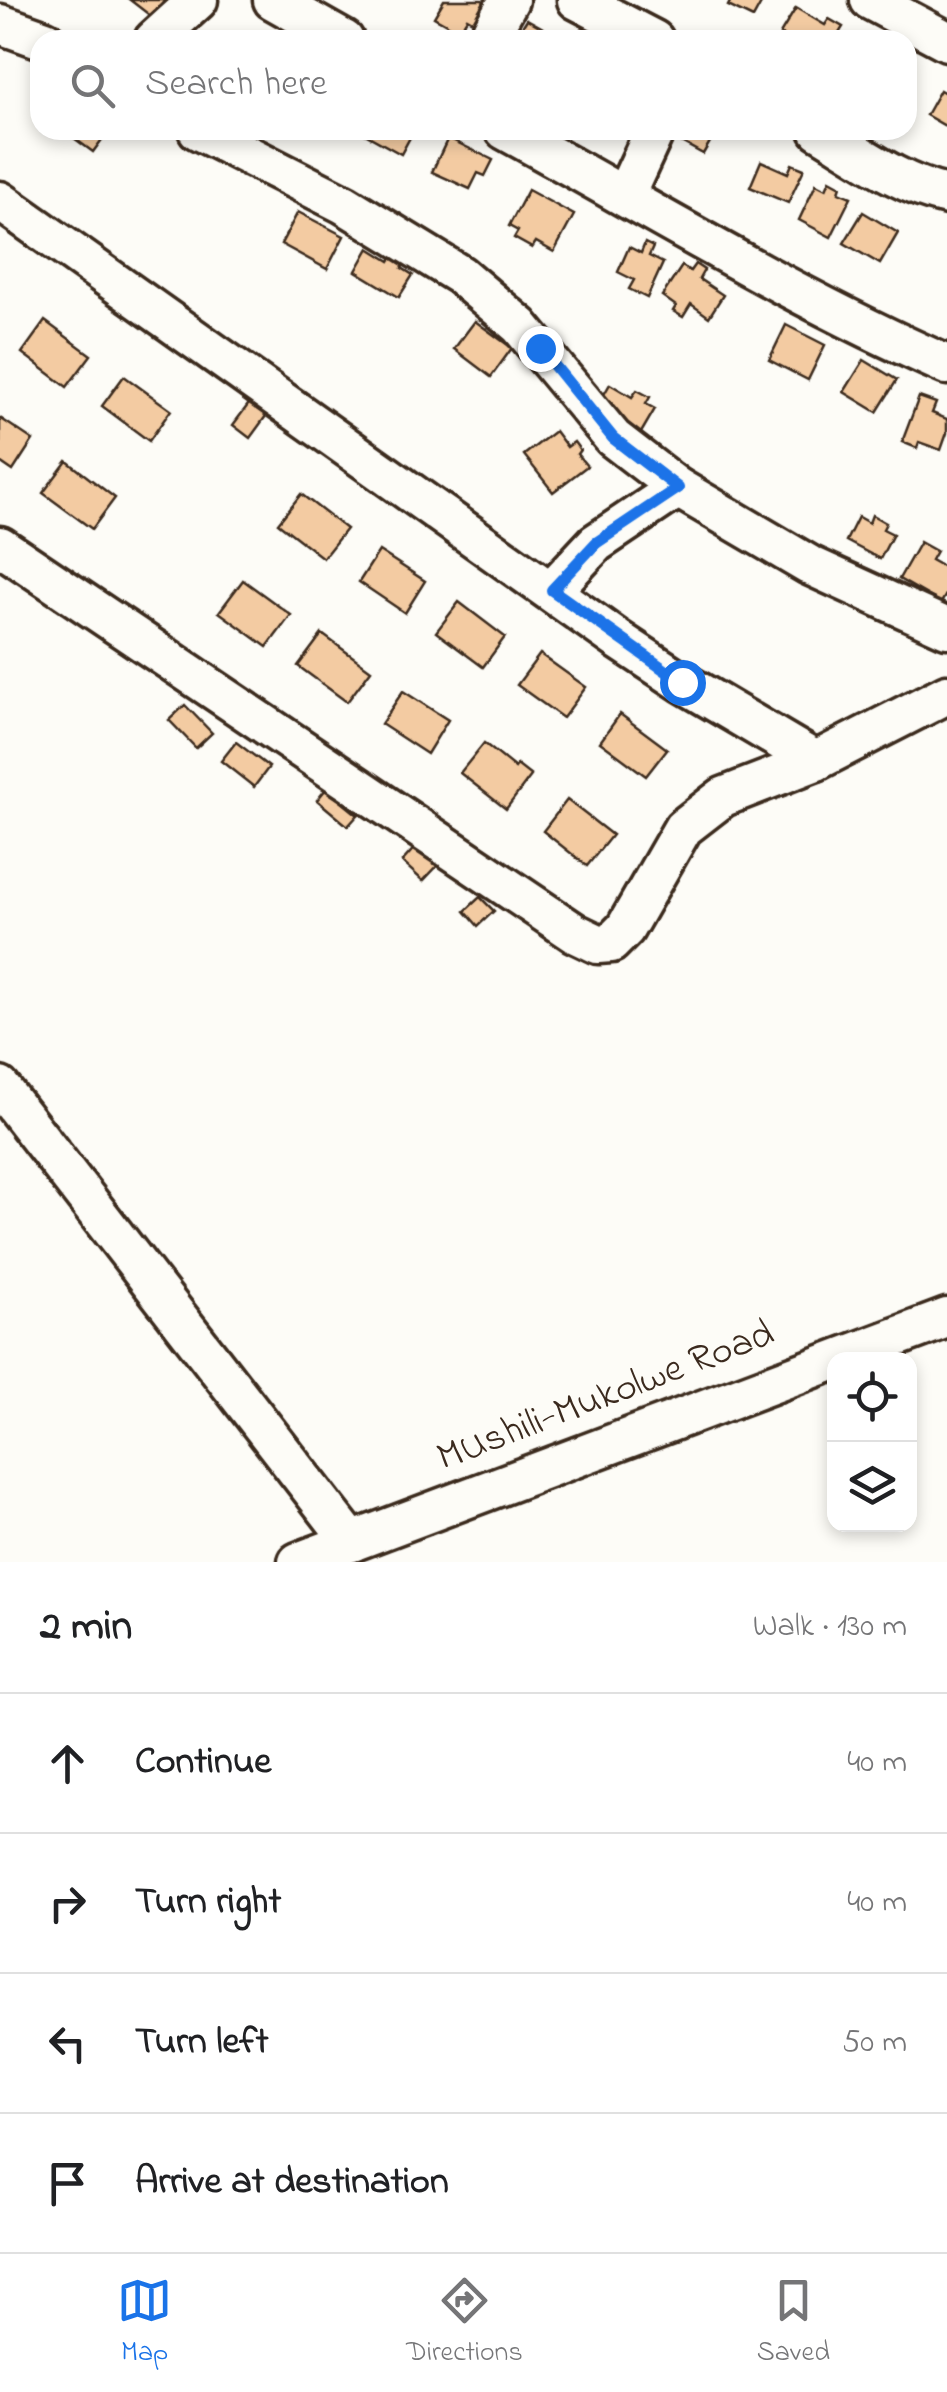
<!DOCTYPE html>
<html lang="en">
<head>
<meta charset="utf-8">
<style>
  :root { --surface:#fff; --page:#f6f6f6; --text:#202124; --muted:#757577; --line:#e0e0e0; --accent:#1a73e8 }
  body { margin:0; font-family:"Indie Flower",sans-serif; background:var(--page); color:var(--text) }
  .controls { position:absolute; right:30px; bottom:30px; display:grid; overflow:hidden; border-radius:20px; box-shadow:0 5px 15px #0003 }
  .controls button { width:90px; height:90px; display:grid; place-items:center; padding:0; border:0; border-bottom:2px solid var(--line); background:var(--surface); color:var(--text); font:50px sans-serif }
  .stop { position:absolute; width:30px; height:30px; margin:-22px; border:8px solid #1a73e8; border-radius:50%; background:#fff }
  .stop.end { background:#1a73e8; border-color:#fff; box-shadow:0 2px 10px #0008 }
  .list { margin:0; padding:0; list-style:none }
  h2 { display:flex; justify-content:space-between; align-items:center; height:130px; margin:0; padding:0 40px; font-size:42px }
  h2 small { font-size:32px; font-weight:400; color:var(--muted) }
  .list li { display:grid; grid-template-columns:65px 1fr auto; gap:30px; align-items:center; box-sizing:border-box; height:140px; padding:0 40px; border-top:2px solid var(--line) }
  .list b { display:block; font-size:38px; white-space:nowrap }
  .list em { font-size:32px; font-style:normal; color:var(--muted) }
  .icon { flex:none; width:55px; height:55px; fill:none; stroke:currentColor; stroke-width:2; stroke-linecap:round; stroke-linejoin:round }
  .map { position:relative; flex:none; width:947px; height:1562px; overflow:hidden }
  .search { position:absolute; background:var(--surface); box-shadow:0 5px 15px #0003; left:30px; right:30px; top:30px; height:110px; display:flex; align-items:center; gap:25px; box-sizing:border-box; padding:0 35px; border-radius:30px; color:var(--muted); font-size:38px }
  .sheet { height:690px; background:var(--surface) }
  nav { display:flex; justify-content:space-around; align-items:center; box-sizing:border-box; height:140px; border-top:2px solid var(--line); background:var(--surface); font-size:28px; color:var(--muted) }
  nav a { display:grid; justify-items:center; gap:5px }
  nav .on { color:var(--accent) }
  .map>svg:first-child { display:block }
  .building { fill:#f3cba2; stroke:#3b2a1e; stroke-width:2.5 }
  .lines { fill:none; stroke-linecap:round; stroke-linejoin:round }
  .minor-casing { stroke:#3b2a1e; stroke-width:45 }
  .minor { stroke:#fdfcf7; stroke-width:38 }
  .route { stroke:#1a73e8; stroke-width:12 }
  .labels { text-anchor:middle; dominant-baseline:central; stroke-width:10; stroke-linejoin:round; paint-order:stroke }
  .street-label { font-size:40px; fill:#3b2a1e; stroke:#fdfcf7 }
</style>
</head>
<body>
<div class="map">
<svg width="947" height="1562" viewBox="0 0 947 1562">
  <rect width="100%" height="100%" fill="#fdfcf7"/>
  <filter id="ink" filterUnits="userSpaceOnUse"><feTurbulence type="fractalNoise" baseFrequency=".01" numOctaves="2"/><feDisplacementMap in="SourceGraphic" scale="20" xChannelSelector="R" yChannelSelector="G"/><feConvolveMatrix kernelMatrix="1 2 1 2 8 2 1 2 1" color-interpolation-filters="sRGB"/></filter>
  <g filter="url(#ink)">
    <!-- building -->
    <g class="building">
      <polygon points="130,0 165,0 152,17"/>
      <polygon points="444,0 482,0 494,7 483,27 467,18 459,31 434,17"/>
      <polygon points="731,0 763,0 753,18 728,6"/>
      <polygon points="796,8 825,25 829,19 843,27 835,40 790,40 780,34"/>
      <polygon points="527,19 559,37 557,40 514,40"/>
      <polygon points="940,90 947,94 947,127 926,115"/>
      <polygon points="63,130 109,130 93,152"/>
      <polygon points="367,130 414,130 401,154 365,134"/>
      <polygon points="667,130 717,130 703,154 665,133"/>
      <polygon points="448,138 493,160 485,176 478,173 470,189 432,172"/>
      <polygon points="761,161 788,173 792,164 804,169 788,203 750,187"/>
      <polygon points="830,180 841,186 839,192 851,197 831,237 799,220 816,184 826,189"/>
      <polygon points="528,190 574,215 554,252 536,242 532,248 514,238 518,231 509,226"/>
      <polygon points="298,212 344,236 327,269 281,244"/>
      <polygon points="863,212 898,233 880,264 844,243"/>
      <polygon points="645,243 653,247 649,256 663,263 647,298 629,289 634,280 618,272 629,247 641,253"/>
      <polygon points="369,248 390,261 393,256 405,263 402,268 413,275 399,297 356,271"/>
      <polygon points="695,264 704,270 699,279 723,295 709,317 691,304 683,317 673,311 676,306 662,296 682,266 690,271"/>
      <polygon points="45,321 91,355 67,387 22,353"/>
      <polygon points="475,321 512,348 491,377 454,349"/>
      <polygon points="786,325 825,345 808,380 769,360"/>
      <polygon points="864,360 897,380 877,412 844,392"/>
      <polygon points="124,376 171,410 149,441 102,406"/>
      <polygon points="610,384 632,397 637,390 650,397 646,404 655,409 638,438 594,412"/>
      <polygon points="257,393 274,405 250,438 233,425"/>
      <polygon points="919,397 936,403 932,413 947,419 947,433 941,450 919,442 917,448 902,442"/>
      <polygon points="0,418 33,440 13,471 0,462"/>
      <polygon points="555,431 567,447 574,442 580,450 577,454 587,466 553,492 524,455"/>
      <polygon points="67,461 115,498 92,529 43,493"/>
      <polygon points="301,494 346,529 323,558 278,523"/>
      <polygon points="872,515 886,523 883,529 893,534 880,559 846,541 858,517 869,523"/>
      <polygon points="920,542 936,551 931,560 947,569 947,593 941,603 899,579"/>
      <polygon points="379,551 425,581 405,613 359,582"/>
      <polygon points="243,580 291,615 267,647 219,612"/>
      <polygon points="459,602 505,637 483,667 436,632"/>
      <polygon points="322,634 371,670 347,702 298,666"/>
      <polygon points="540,654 586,687 563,718 517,685"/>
      <polygon points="403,691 448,720 427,754 381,724"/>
      <polygon points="185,705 212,733 196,748 169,720"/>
      <polygon points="620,714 667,749 646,776 600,742"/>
      <polygon points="236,742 269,767 254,787 221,761"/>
      <polygon points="484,743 515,768 517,765 531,776 506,809 460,773"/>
      <polygon points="326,789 358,815 348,826 317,800"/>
      <polygon points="567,800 612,835 587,866 543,831"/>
      <polygon points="419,843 441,862 423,881 402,862"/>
      <polygon points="480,897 494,911 478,926 465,911"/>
    </g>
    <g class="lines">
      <defs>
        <g id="minor">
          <polyline points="273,0 344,40"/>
          <polyline points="577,0 654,40"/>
          <polyline points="870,0 947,41"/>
          <polyline points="0,24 45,40"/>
          <polyline points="154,40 198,0"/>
          <polyline points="487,40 509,0"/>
          <polyline points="198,130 344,204 460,275 520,326 613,438 678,488 809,565 947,628"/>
          <path d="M505,130c146,80 289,168 442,235"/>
          <path d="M819,130c40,24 81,55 128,65"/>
          <polyline points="625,195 655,130"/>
          <polyline points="0,201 617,639 682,682 816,761"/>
          <polyline points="0,546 575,933 598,944 611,943 625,929 683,828 723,797 816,761 947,694"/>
          <polyline points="552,590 596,543 678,488"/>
          <polyline points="0,1087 352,1542"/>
          <polyline points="298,1562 947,1318"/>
        </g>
      </defs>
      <!-- minor casing -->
      <use href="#minor" class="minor-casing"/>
      <!-- minor -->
      <use href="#minor" class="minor"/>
    </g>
  </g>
  <g class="lines" filter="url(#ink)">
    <!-- route -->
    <polyline class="route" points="540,348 613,438 678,488 596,543 552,590 682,682"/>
  </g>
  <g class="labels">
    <!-- street labels -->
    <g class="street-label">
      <text transform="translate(606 1397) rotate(-21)">MUshili-Mukolwe Road</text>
    </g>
  </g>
</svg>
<div class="controls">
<button><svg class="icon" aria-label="locate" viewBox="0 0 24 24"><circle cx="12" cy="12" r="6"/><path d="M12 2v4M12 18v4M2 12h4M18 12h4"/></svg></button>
<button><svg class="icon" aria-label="layers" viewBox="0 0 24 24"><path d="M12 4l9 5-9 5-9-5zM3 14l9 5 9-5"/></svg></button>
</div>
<div class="stop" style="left:682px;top:682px"></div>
<div class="stop end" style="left:540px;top:348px"></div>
<div class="search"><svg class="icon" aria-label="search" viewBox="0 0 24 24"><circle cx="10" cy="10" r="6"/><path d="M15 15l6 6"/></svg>Search here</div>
</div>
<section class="sheet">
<h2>2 min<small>Walk · 130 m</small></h2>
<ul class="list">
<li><svg class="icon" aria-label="ahead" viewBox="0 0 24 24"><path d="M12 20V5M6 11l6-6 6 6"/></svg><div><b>Continue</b></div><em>40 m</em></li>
<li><svg class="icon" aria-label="right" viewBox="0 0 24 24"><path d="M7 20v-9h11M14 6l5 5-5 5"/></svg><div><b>Turn right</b></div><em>40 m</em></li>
<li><svg class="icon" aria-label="left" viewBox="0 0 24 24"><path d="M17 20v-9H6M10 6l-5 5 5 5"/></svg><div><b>Turn left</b></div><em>50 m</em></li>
<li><svg class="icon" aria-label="arrive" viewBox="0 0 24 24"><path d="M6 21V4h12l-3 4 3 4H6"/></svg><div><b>Arrive at destination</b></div></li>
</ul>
</section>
<nav>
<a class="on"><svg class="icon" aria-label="map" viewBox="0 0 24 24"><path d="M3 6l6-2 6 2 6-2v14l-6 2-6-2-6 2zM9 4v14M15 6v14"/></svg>Map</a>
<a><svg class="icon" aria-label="directions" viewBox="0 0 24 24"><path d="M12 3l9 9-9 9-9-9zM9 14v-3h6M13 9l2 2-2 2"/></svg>Directions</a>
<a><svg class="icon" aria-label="saved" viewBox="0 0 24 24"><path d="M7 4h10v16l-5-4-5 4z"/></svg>Saved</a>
</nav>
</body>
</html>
